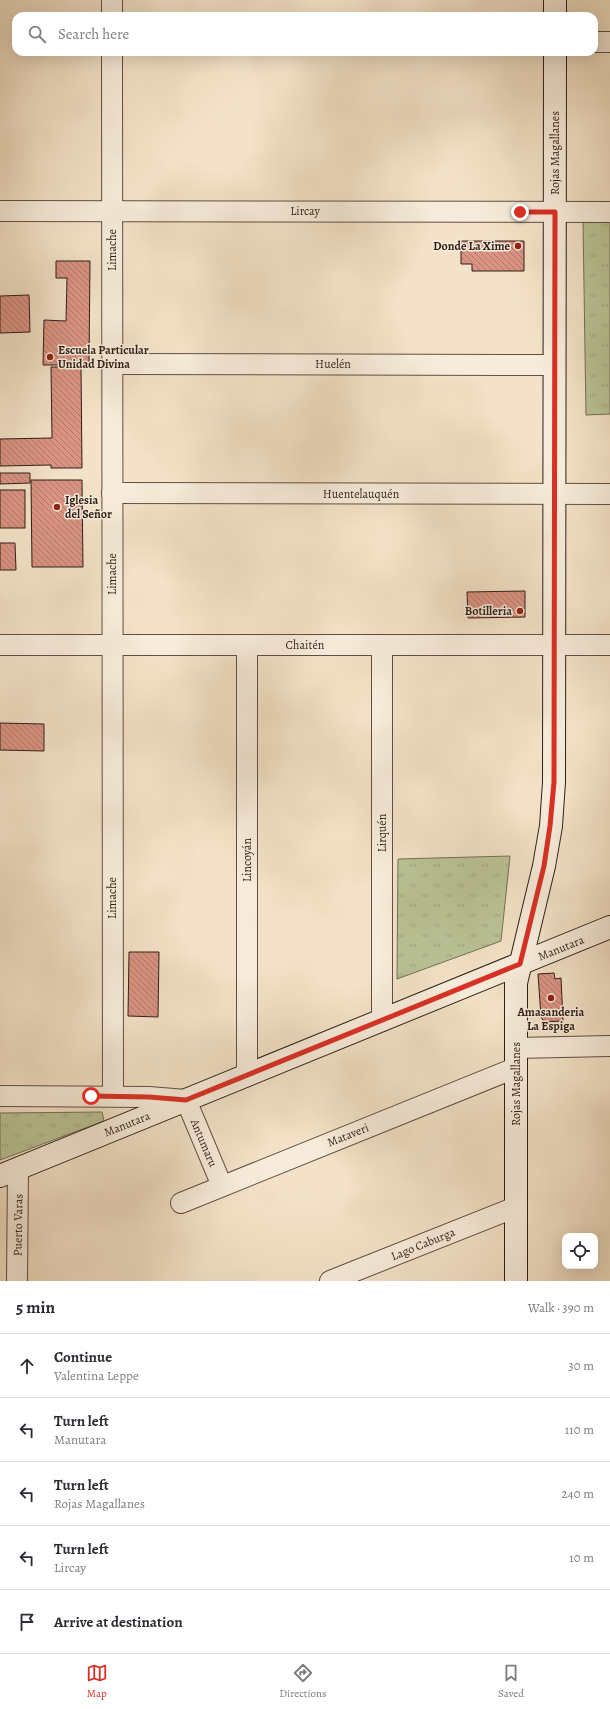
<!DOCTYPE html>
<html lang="en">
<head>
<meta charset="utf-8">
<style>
  :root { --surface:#fff; --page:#f7f7f7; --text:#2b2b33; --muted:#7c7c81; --line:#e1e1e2; --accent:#d93025 }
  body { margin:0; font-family:Alegreya,serif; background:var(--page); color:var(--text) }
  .controls { position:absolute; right:12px; bottom:12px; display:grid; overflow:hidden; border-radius:8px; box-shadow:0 4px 16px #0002 }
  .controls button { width:36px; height:36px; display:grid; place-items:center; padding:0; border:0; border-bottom:1px solid var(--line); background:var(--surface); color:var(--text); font:20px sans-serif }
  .stop { position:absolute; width:12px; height:12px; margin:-9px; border:3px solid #d93025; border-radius:50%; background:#fff }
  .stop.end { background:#d93025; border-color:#fff; box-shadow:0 1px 4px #0008 }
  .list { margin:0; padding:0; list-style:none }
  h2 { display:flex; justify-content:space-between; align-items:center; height:52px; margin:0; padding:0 16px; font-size:17px }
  h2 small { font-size:13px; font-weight:400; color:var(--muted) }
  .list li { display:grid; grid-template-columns:26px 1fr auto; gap:12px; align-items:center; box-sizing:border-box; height:64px; padding:0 16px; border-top:1px solid var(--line) }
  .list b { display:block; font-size:15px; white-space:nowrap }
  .list p { margin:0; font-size:13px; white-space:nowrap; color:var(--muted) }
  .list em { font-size:13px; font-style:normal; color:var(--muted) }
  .icon { flex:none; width:22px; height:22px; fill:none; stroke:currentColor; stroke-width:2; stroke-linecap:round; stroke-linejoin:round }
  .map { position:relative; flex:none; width:610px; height:1281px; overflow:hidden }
  .search { position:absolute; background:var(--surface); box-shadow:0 4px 16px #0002; left:12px; right:12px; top:12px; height:44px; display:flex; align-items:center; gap:10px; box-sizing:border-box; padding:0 14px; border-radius:12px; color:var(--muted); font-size:15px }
  .sheet { height:372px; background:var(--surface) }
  nav { display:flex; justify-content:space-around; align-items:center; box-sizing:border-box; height:56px; border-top:1px solid var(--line); background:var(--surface); font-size:11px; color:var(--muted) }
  nav a { display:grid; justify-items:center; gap:2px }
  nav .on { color:var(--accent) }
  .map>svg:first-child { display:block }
  .grass { fill:url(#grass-tufts); stroke:#747056 }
  .building { fill:url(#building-back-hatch); stroke:#2f1e17 }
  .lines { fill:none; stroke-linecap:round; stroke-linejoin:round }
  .street-casing { stroke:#604f43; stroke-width:22 }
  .secondary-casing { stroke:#2f1e17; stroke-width:24 }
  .street { stroke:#f7ecdb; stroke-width:20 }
  .secondary { stroke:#f7ecdb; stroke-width:22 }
  .route { stroke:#d93025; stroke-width:5 }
  .poi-dot { fill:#8f2418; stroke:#f7ecdb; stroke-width:1.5 }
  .labels { text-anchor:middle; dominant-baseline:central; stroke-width:3; stroke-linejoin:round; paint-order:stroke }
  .street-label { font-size:12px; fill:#2f1e17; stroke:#f7ecdb }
  .poi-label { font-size:12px; font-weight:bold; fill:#2f1e17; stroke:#f7ecdb; text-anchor:end }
</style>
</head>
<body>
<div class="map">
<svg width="610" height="1281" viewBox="0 0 610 1281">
  <defs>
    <pattern id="grass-tufts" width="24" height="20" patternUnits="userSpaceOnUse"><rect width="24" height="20" fill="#bac396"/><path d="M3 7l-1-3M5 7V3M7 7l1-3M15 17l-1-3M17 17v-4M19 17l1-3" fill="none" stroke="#a0a781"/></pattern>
    <pattern id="building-back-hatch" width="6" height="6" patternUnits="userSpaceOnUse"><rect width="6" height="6" fill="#db9484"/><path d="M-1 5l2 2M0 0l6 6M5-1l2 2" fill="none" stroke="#b2786b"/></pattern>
  </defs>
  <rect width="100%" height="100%" fill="#f3e2c7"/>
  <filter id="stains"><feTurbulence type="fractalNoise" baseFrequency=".005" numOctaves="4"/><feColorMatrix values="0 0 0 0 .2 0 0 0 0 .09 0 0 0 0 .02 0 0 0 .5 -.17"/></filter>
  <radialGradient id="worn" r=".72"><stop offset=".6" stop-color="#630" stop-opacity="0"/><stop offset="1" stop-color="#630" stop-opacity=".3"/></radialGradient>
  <!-- grass -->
  <g class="grass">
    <polygon points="583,222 610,222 610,414 586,415"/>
    <polygon points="510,856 501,941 397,979 398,859"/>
    <polygon points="102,1112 104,1121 0,1160 0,1113"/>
  </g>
  <!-- building -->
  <g class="building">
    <polygon points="461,241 524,241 524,271 472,271 472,264 461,264"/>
    <polygon points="56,261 90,261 89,365 43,365 44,320 66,321 67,278 56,278"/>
    <polygon points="29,295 30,332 0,333 0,296"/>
    <polygon points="51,367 81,367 82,468 51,468 51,465 0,466 0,439 52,438"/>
    <polygon points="0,473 30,473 30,483 0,484"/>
    <polygon points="31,480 82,480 83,567 32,567"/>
    <rect x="0" y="490" width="25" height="38"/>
    <polygon points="0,543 15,543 16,570 0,570"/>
    <polygon points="525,591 525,617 468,618 467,592"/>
    <polygon points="0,723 44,724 44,751 0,750"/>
    <polygon points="129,952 159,952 158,1017 128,1016"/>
    <polygon points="554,973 555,979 561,978 563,1021 544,1022 541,1017 538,974"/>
  </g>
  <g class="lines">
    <defs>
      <g id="street">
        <polyline points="112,16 112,0"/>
        <polyline points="594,42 610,42"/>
        <polyline points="112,52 113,1096"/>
        <polyline points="0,211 610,212"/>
        <polyline points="112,364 555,365"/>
        <polyline points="112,493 610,494"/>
        <polyline points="0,645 610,645"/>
        <polyline points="382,1021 382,645"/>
        <polyline points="515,1048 610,1046"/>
        <polyline points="247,1076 247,645"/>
        <polyline points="0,1096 149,1097 186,1100 222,1186"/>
        <polyline points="181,1203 515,1068"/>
        <polyline points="17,1281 18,1168"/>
        <polyline points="330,1281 516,1207"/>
      </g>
      <g id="secondary">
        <polyline points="555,0 555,16"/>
        <polyline points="0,1176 610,927"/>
        <polyline points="516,1281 516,983 544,866 551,826 554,782 555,52"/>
      </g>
    </defs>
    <!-- street casing -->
    <use href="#street" class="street-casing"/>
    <!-- secondary casing -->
    <use href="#secondary" class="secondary-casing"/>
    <!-- street -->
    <use href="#street" class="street"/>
    <!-- secondary -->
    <use href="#secondary" class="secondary"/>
  </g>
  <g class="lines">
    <!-- route -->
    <polyline class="route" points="91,1096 149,1097 186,1100 520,964 544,866 550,826 554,782 555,212 520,212"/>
  </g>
  <!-- markers -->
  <g class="poi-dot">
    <circle cx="518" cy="246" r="4"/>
    <circle cx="50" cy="357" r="4"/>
    <circle cx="57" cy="507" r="4"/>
    <circle cx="520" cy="611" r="4"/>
    <circle cx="551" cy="998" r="4"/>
  </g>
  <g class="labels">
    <!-- street labels -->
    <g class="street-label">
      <text transform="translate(555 153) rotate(-90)">Rojas Magallanes</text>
      <text x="305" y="211">Lircay</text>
      <text transform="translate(112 250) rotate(-90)">Limache</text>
      <text x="333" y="364">Huelén</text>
      <text x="361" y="494">Huentelauquén</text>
      <text transform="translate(112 574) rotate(-90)">Limache</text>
      <text x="305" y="645">Chaitén</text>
      <text transform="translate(382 833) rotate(-90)">Lirquén</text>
      <text transform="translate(247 860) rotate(-90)">Lincoyán</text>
      <text transform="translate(112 898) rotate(-90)">Limache</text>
      <text transform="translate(561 948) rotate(-22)">Manutara</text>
      <text transform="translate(516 1084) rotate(-90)">Rojas Magallanes</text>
      <text transform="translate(127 1124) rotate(-22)">Manutara</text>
      <text transform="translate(348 1135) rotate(-22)">Mataveri</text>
      <text transform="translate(204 1143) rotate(67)">Antumaru</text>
      <text transform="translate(18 1225) rotate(-89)">Puerto Varas</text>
      <text transform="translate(423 1244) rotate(-22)">Lago Caburga</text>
    </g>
    <!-- poi labels -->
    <g class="poi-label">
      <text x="510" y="246">Donde La Xime</text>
      <text x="58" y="350" text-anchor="start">Escuela Particular<tspan x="58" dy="14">Unidad Divina</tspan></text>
      <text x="65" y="500" text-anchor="start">Iglesia<tspan x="65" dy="14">del Señor</tspan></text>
      <text x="512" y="611">Botilleria</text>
      <text x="551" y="1012" text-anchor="middle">Amasanderia<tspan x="551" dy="14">La Espiga</tspan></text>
    </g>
  </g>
  <rect width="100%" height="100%" filter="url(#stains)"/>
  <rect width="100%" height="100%" fill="url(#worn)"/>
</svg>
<div class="controls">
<button><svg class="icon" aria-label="locate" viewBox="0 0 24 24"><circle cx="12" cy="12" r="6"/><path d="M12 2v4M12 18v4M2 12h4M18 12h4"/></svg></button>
</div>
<div class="stop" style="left:91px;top:1096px"></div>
<div class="stop end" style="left:520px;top:212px"></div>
<div class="search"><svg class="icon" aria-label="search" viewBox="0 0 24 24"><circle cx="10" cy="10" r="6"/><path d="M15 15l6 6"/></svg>Search here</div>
</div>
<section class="sheet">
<h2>5 min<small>Walk · 390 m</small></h2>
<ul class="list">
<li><svg class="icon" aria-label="ahead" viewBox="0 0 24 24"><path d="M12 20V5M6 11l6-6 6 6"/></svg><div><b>Continue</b><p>Valentina Leppe</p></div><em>30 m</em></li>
<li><svg class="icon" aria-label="left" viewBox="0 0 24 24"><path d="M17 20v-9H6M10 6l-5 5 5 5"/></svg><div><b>Turn left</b><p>Manutara</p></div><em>110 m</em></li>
<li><svg class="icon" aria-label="left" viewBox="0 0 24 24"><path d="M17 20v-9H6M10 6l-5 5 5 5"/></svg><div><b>Turn left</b><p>Rojas Magallanes</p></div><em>240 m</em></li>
<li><svg class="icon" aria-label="left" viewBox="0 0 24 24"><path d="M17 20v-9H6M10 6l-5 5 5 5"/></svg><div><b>Turn left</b><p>Lircay</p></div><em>10 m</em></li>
<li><svg class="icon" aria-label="arrive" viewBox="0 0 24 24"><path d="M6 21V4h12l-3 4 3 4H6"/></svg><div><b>Arrive at destination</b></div></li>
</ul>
</section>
<nav>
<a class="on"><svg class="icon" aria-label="map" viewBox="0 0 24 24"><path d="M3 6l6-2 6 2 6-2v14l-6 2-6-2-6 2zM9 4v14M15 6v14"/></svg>Map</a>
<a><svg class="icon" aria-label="directions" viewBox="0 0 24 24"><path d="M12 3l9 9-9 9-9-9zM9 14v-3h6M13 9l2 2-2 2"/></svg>Directions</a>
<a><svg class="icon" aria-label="saved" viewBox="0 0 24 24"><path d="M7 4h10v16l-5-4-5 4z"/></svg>Saved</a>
</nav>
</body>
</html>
